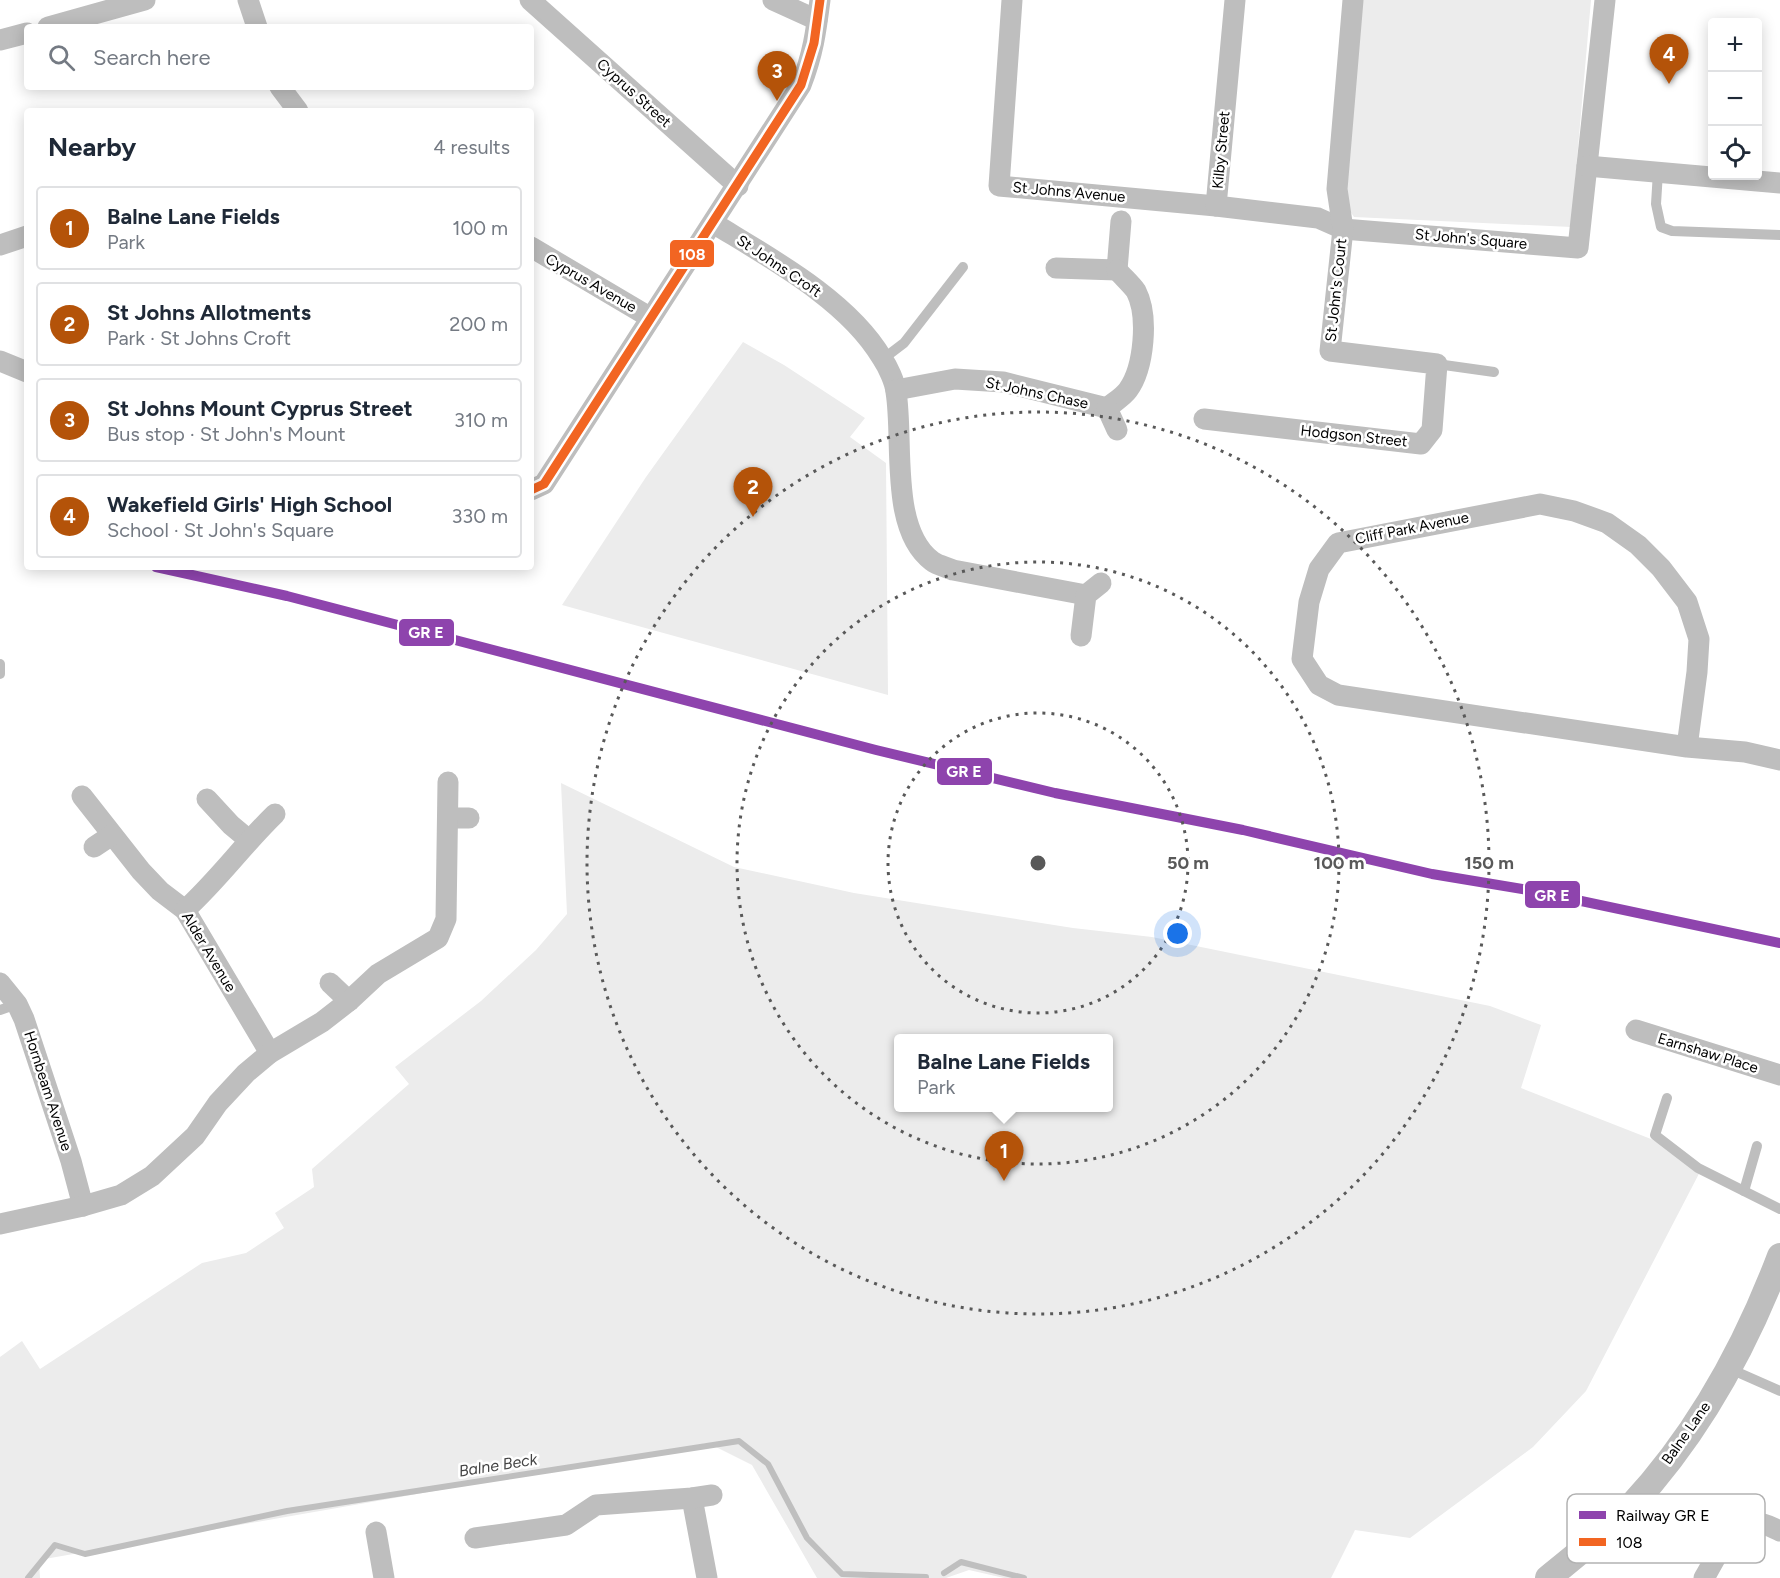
<!DOCTYPE html>
<html lang="en">
<head>
<meta charset="utf-8">
<style>
  :root { --surface:#fff; --page:#f6f6f7; --text:#1f2937; --muted:#747a83; --line:#e0e1e3; --accent:#b45309 }
  body { margin:0; font-family:Figtree,sans-serif; background:var(--page); color:var(--text) }
  .controls { position:absolute; right:18px; top:18px; display:grid; overflow:hidden; border-radius:6px; box-shadow:0 3px 15px #0003 }
  .controls button { width:54px; height:54px; display:grid; place-items:center; padding:0; border:0; border-bottom:2px solid var(--line); background:var(--surface); color:var(--text); font:30px sans-serif }
  .you { position:absolute; left:1178px; top:934px; width:21px; height:21px; margin:-15px; border:4px solid #fff; border-radius:50%; background:#1a73e8; box-shadow:0 0 0 9px #1a73e833 }
  .badge { display:grid; place-items:center; width:39px; height:39px; border-radius:50%; background:var(--accent); color:#fff; font-size:20px; font-weight:700 }
  .pin { position:absolute; translate:-50% -50px; filter:drop-shadow(0 2px 3px #0008) }
  .pin::after { content:''; position:absolute; top:32px; width:21px; height:18px; background:inherit; clip-path:polygon(0 0,100% 0,50% 100%) }
  .popup { position:absolute; left:894px; top:1034px; width:219px; height:78px; box-sizing:border-box; display:grid; place-content:center; border-radius:6px; background:var(--surface); filter:drop-shadow(0 2px 4px #0005); font-size:20px; white-space:nowrap; color:var(--muted) }
  .popup b { font-size:22px; color:var(--text) }
  .popup::after { content:''; position:absolute; left:50%; top:100%; margin-left:-12px; border:12px solid transparent; border-top-color:var(--surface) }
  .list { margin:0; padding:0; list-style:none }
  h2 { display:flex; justify-content:space-between; align-items:center; height:78px; margin:0; padding:0 24px; font-size:26px }
  h2 small { font-size:20px; font-weight:400; color:var(--muted) }
  .list li { display:grid; grid-template-columns:39px 1fr auto; gap:18px; align-items:center; box-sizing:border-box; height:84px; margin:0 12px 12px; padding:0 12px; border:2px solid var(--line); border-radius:6px }
  .list b { display:block; font-size:22px; white-space:nowrap }
  .list p { margin:0; font-size:20px; white-space:nowrap; color:var(--muted) }
  .list em { font-size:20px; font-style:normal; color:var(--muted) }
  .icon { flex:none; width:33px; height:33px; fill:none; stroke:currentColor; stroke-width:2; stroke-linecap:round; stroke-linejoin:round }
  .map { position:relative; flex:none; width:1780px; height:1578px; overflow:hidden }
  .search { position:absolute; background:var(--surface); box-shadow:0 3px 15px #0003; left:24px; top:24px; width:510px; height:66px; display:flex; align-items:center; gap:15px; box-sizing:border-box; padding:0 21px; border-radius:6px; color:var(--muted); font-size:22px }
  .panel { position:absolute; background:var(--surface); box-shadow:0 3px 15px #0003; left:24px; top:108px; width:510px; height:462px; border-radius:6px }
  .map>svg:first-child { display:block }
  .green { fill:#ececec; fill-rule:evenodd }
  .lines { fill:none; stroke-linecap:round; stroke-linejoin:round }
  .stream { stroke:#bfbfbf; stroke-width:6 }
  .service { stroke:#bebebe; stroke-width:10 }
  .minor { stroke:#bebebe; stroke-width:21 }
  .tertiary { stroke:#bebebe; stroke-width:26 }
  .bus-1-casing { stroke:#fff; stroke-width:14 }
  .bus-1 { stroke:#f26522; stroke-width:9 }
  .rail-1-casing { stroke:#fff; stroke-width:15 }
  .rail-1 { stroke:#8e44ad; stroke-width:10 }
  .ring { fill:none; stroke:#595959; stroke-width:3; stroke-dasharray:3 6 }
  .labels { text-anchor:middle; dominant-baseline:central; stroke-width:5; stroke-linejoin:round; paint-order:stroke }
  .street-label { font-size:15px; fill:#000; stroke:#fff }
  .water-label { font-size:16px; font-style:italic; fill:#444; stroke:#fff }
  .key { fill:#fff; stroke:#b2b2b2; stroke-width:1.5 }
  .key-label { font-size:16px; fill:#000 }
  .centre { fill:#595959; stroke:#fff; stroke-width:3 }
  .ring-label { font-size:18px; text-anchor:middle; font-weight:bold; fill:#595959; stroke:#fff; stroke-width:5; stroke-linejoin:round; paint-order:stroke }
  .line-badge { stroke:#fff; stroke-width:2 }
  .badge-label { font-size:16px; text-anchor:middle; font-weight:bold; fill:#fff }
</style>
</head>
<body>
<div class="map">
<svg width="1780" height="1578" viewBox="0 0 1780 1578">
  <rect width="100%" height="100%" fill="#fff"/>
  <!-- green -->
  <g class="green">
    <polygon points="1362,0 1591,0 1571,227 1354,217 1348,208 1345,196"/>
    <polygon points="743,342 784,365 865,418 850,437 886,463 888,695 562,605 646,477"/>
    <path d="M561,783l173,84 120,26 219,35 79,9 338,69 51,19 -20,63 130,51 52,27 -117,225 -53,56 -123,91 -55,-8 -24,48h-327l-35,-8 -23,8h-129l-65,-113 -44,-22 -669,117 1,18h-40v-221l22,-16 18,28 162,-106 44,-10 38,-25 -9,-15 39,-26 -2,-18 97,-85 -14,-17 86,-66 55,-51 31,-36zM899,1038h210v70h-210z"/>
  </g>
  <g class="lines">
    <!-- stream -->
    <g class="stream">
      <polyline points="944,1573 961,1562 1024,1578"/>
      <polyline points="28,1578 55,1545 85,1554 287,1511 739,1441 768,1464 807,1538 842,1574 926,1577"/>
    </g>
    <!-- service -->
    <g class="service">
      <polyline points="1658,172 1656,204 1661,227 1672,231 1780,235"/>
      <polyline points="883,359 904,343 963,267"/>
      <polyline points="1437,364 1494,372"/>
      <polyline points="0,664 0,674"/>
      <polyline points="0,1010 17,1004"/>
      <polyline points="1667,1098 1655,1135 1698,1168 1780,1209"/>
      <polyline points="1744,1191 1757,1146"/>
      <polyline points="1728,1368 1780,1391"/>
    </g>
    <!-- minor -->
    <g class="minor">
      <polyline points="248,0 257,27"/>
      <polyline points="530,0 738,186"/>
      <polyline points="773,0 817,20"/>
      <polyline points="1012,0 999,186 1216,206"/>
      <polyline points="1235,0 1216,206 1318,218 1343,229 1578,248 1605,0"/>
      <polyline points="48,27 145,0"/>
      <polyline points="0,40 27,33"/>
      <polyline points="280,87 298,111"/>
      <polyline points="1587,166 1780,183"/>
      <path d="M713,223c57,35 135,77 169,135 6,9 13,24 14,34 8,48 -7,137 36,169 5,4 14,6 21,9l133,25"/>
      <polyline points="0,245 27,236"/>
      <polyline points="531,247 651,318"/>
      <polyline points="1056,268 1117,270 1121,221"/>
      <polyline points="0,361 27,372"/>
      <path d="M896,390l59,-11 48,3 104,26c7,-6 16,-11 21,-18 16,-22 21,-74 8,-99 -5,-7 -13,-14 -19,-21"/>
      <polyline points="1107,408 1117,430"/>
      <polyline points="1204,419 1421,444 1432,430 1437,364 1330,351 1343,229 1337,189 1353,0"/>
      <path d="M531,490l13,-6 257,-399c12,-31 15,-53 19,-85"/>
      <polyline points="1081,636 1086,595 1101,583"/>
      <polyline points="1687,747 1697,672 1699,639 1687,602 1661,568 1638,545 1607,523 1574,511 1540,504 1338,543 1319,569 1309,602 1302,659 1319,685 1338,695 1687,747 1745,752 1780,760"/>
      <polyline points="82,796 141,871 160,891 185,910 270,1053"/>
      <polyline points="207,799 231,825 249,840"/>
      <polyline points="448,818 469,818"/>
      <polyline points="94,847 112,835"/>
      <path d="M185,910c33,-30 58,-65 90,-96"/>
      <polyline points="0,983 17,1004 24,1019 71,1161 83,1206"/>
      <polyline points="330,983 349,1001"/>
      <polyline points="1636,1030 1780,1075"/>
      <polyline points="0,1224 83,1206 121,1195 152,1176 195,1136 218,1103 246,1073 270,1053 322,1022 349,1001 378,974 438,938 446,919 448,782"/>
      <polyline points="692,1498 707,1578"/>
      <polyline points="376,1532 384,1578"/>
      <polyline points="475,1538 566,1525 596,1505 692,1498 712,1495"/>
      <path d="M1704,1578c13,-21 25,-55 54,-55 7,0 15,5 22,8"/>
    </g>
    <!-- tertiary -->
    <path class="tertiary" d="M1548,1578c28,-23 58,-46 83,-72 66,-71 115,-160 149,-250"/>
    <defs>
      <polyline id="bus-1" points="531,490 544,484 801,85 814,43 820,0"/>
    </defs>
    <!-- bus-1 casing -->
    <use href="#bus-1" class="bus-1-casing"/>
    <!-- bus-1 -->
    <use href="#bus-1" class="bus-1"/>
    <defs>
      <polyline id="rail-1" points="156,567 287,596 876,750 1055,793 1243,830 1432,874 1534,891 1780,943"/>
    </defs>
    <!-- rail-1 casing -->
    <use href="#rail-1" class="rail-1-casing"/>
    <!-- rail-1 -->
    <use href="#rail-1" class="rail-1"/>
  </g>
  <!-- distance rings -->
  <g class="ring">
    <circle cx="1038" cy="863" r="150"/>
    <circle cx="1038" cy="863" r="301"/>
    <circle cx="1038" cy="863" r="451"/>
  </g>
  <g class="labels">
    <!-- street labels -->
    <g class="street-label">
      <text transform="translate(634 93) rotate(42)">Cyprus Street</text>
      <text transform="translate(1221 150) rotate(-85)">Kilby Street</text>
      <text transform="translate(1069 192) rotate(5)">St Johns Avenue</text>
      <text transform="translate(1471 239) rotate(5)">St John's Square</text>
      <text transform="translate(779 266) rotate(34)">St Johns Croft</text>
      <text transform="translate(591 283) rotate(30)">Cyprus Avenue</text>
      <text transform="translate(1336 290) rotate(-84)">St John's Court</text>
      <text transform="translate(1037 393) rotate(12)">St Johns Chase</text>
      <text transform="translate(1354 436) rotate(6)">Hodgson Street</text>
      <text transform="translate(1412 528) rotate(-11)">Cliff Park Avenue</text>
      <text transform="translate(209 952) rotate(59)">Alder Avenue</text>
      <text transform="translate(1708 1053) rotate(17)">Earnshaw Place</text>
      <text transform="translate(48 1091) rotate(72)">Hornbeam Avenue</text>
      <text transform="translate(1686 1433) rotate(-55)">Balne Lane</text>
    </g>
    <!-- water labels -->
    <g class="water-label">
      <text transform="translate(498 1465) rotate(-9)">Balne Beck</text>
    </g>
  </g>
  <!-- legend -->
  <rect x="1567" y="1494" width="198" height="69" rx="9" class="key"/>
  <rect x="1579" y="1511" width="27" height="8" fill="#8e44ad"/>
  <rect x="1579" y="1538" width="27" height="8" fill="#f26522"/>
  <g class="key-label">
    <text x="1616" y="1521">Railway GR E</text>
    <text x="1616" y="1548">108</text>
  </g>
  <circle cx="1038" cy="863" r="9" class="centre"/>
  <g class="ring-label">
    <text x="1188" y="869">50 m</text>
    <text x="1339" y="869">100 m</text>
    <text x="1489" y="869">150 m</text>
  </g>
  <g class="line-badge">
    <rect x="669" y="239" width="46" height="29" rx="6" fill="#f26522"/>
    <rect x="398" y="618" width="57" height="29" rx="6" fill="#8e44ad"/>
    <rect x="936" y="757" width="57" height="29" rx="6" fill="#8e44ad"/>
    <rect x="1524" y="880" width="57" height="29" rx="6" fill="#8e44ad"/>
  </g>
  <g class="badge-label">
    <text x="692" y="260">108</text>
    <text x="426" y="638">GR E</text>
    <text x="964" y="777">GR E</text>
    <text x="1552" y="901">GR E</text>
  </g>
</svg>
<div class="controls">
<button>+</button>
<button>−</button>
<button><svg class="icon" aria-label="locate" viewBox="0 0 24 24"><circle cx="12" cy="12" r="6"/><path d="M12 2v4M12 18v4M2 12h4M18 12h4"/></svg></button>
</div>
<div class="you"></div>
<div class="pin badge" style="left:1004px;top:1181px">1</div>
<div class="popup"><b>Balne Lane Fields</b>Park</div>
<div class="pin badge" style="left:753px;top:517px">2</div>
<div class="pin badge" style="left:777px;top:101px">3</div>
<div class="pin badge" style="left:1669px;top:84px">4</div>
<div class="search"><svg class="icon" aria-label="search" viewBox="0 0 24 24"><circle cx="10" cy="10" r="6"/><path d="M15 15l6 6"/></svg>Search here</div>
<section class="panel">
<h2>Nearby<small>4 results</small></h2>
<ul class="list">
<li><span class="badge">1</span><div><b>Balne Lane Fields</b><p>Park</p></div><em>100 m</em></li>
<li><span class="badge">2</span><div><b>St Johns Allotments</b><p>Park · St Johns Croft</p></div><em>200 m</em></li>
<li><span class="badge">3</span><div><b>St Johns Mount Cyprus Street</b><p>Bus stop · St John's Mount</p></div><em>310 m</em></li>
<li><span class="badge">4</span><div><b>Wakefield Girls' High School</b><p>School · St John's Square</p></div><em>330 m</em></li>
</ul>
</section>
</div>
</body>
</html>
